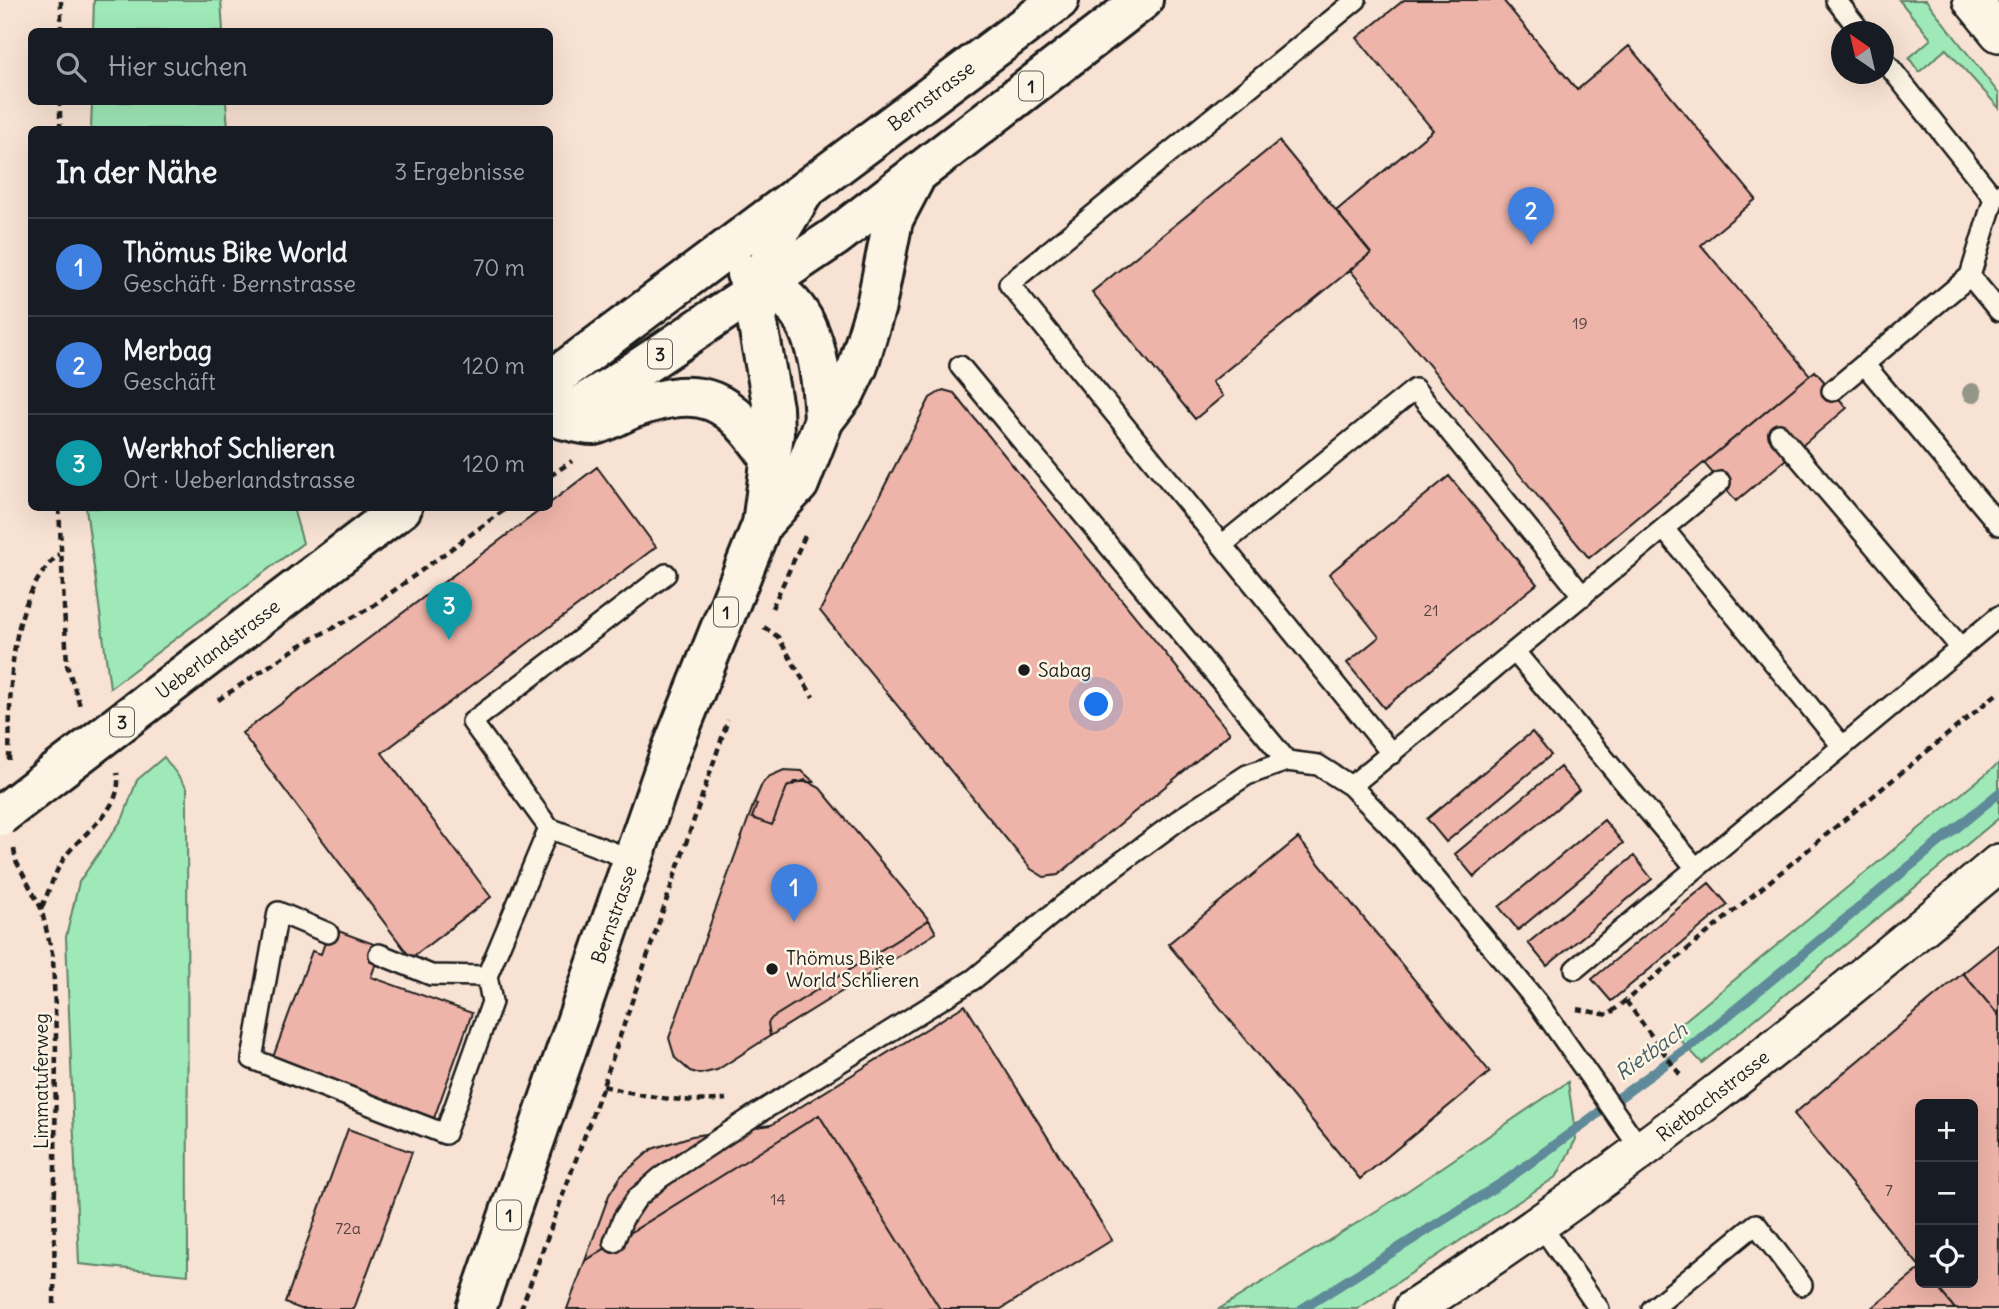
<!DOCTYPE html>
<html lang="de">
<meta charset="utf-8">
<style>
body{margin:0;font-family:Delius,sans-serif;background:#242831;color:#f1f3f6}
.controls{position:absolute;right:21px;bottom:21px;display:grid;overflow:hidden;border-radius:10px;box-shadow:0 7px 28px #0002}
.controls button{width:63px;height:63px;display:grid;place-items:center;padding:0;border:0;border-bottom:2px solid #363941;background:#171b24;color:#f1f3f6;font:35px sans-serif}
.compass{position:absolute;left:1831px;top:21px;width:63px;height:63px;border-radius:50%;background:#171b24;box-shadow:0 7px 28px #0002;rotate:326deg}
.you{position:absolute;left:1097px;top:705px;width:24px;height:24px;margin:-18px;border:5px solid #fff;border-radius:50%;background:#1a73e8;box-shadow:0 0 0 10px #1a73e833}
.badge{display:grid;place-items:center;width:46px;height:46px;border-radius:50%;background:#8c9099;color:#fff;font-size:23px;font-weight:700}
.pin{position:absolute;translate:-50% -58px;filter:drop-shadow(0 2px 4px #0008)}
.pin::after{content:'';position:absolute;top:37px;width:24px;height:21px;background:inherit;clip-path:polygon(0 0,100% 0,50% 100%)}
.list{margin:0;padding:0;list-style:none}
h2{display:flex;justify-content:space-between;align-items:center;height:91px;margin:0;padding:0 28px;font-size:30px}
h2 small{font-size:23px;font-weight:400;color:#9ea1a6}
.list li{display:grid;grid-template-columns:46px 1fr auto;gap:21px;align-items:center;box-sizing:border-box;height:98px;padding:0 28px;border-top:2px solid #363941}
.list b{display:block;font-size:26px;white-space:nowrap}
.list p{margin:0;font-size:23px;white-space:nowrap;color:#9ea1a6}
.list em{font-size:23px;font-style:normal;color:#9ea1a6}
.icon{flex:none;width:38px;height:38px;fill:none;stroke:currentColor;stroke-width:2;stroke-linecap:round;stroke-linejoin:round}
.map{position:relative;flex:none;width:1999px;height:1309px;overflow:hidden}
.search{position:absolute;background:#171b24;box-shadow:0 7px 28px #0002;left:28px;top:28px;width:525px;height:77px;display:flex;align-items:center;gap:18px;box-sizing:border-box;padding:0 24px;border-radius:10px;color:#9ea1a6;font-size:26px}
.panel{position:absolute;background:#171b24;box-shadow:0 7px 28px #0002;left:28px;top:126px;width:525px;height:385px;border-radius:10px}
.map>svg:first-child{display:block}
</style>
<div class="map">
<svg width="1999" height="1309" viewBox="0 0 1999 1309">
<rect width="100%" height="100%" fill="#f8e2d3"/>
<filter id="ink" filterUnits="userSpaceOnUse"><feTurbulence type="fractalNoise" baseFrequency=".0143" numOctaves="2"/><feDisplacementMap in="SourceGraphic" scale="14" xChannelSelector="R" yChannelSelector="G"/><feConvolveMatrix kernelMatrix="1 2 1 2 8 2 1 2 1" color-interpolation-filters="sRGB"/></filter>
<g filter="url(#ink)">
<path fill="#9fe9b8" stroke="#5e826a" stroke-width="2" d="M94 0H221L223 31H93Z
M1899 0H1926L1999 94V108L1946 49 1919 72 1909 58 1931 39Z
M92 102H226L228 129H91Z
M86 508H293L303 543 110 688Z
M164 757 187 788 188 1275 79 1264 66 937 79 882 123 818 137 780Z
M1999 763V818L1702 1063 1672 1031Z
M1568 1082 1576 1139 1557 1176 1362 1306 1357 1309H1219L1397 1198Z"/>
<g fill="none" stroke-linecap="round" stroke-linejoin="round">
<path stroke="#5f8a99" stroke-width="10" d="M1302 1309 1505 1181 1697 1041 1999 793"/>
</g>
<path fill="#eeb4a9" stroke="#1c1c1c" stroke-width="2" d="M1404 0H1503L1577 90 1629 46 1756 199 1701 245 1810 375 1589 558 1350 270 1371 253 1336 211 1433 130 1357 38Z
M1279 141 1371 253 1212 382 1223 396 1195 419 1092 292Z
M1815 371 1847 408 1736 501 1704 463Z
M943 390 954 393 1230 733 1058 875 1044 877 1031 869 820 611 930 398Z
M597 467 656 547 382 753 491 897 411 958 242 733 543 508H550V503Z
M1449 476 1537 584 1384 708 1347 663 1379 637 1329 574Z
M1532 732 1551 755 1446 842 1427 819Z
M1560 767 1579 790 1474 877 1455 854Z
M784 770 802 771 814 782H795L787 787 772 825 752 818 757 804 754 803 762 784 768 777Z
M805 780 820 788 929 920 772 1018 768 1023 770 1036 717 1070 700 1074 690 1071 675 1058 669 1038 754 803 757 804 752 818 772 825 787 787Z
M1604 820 1623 843 1518 930 1499 907Z
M1298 838 1490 1072 1360 1179 1168 944Z
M1634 856 1652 879 1547 966 1528 943Z
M1709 883 1728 905 1611 1001 1592 979Z
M929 920 936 933 770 1036 768 1023 772 1018Z
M330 928 382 947 371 977 472 1013 434 1118 272 1060 312 951 321 954Z
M1999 944V1016L1963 973Z
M1963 973 1999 1016V1309H1955L1934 1283H1973V1104H1920V1267L1794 1114Z
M965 1005 1112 1240 1001 1309H940L819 1115 585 1261 609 1195 621 1176 652 1149 692 1136 771 1125Z
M819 1115 940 1309H567L585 1261Z
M348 1129 412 1152 354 1309H301L285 1303Z
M1920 1269V1283H1934L1955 1309H1871Z"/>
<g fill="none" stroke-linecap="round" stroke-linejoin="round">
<g stroke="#1c1c1c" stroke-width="24">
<path id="service" d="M1356 0 1009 284 1392 754
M1836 0 1861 32
M1884 60 1994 198
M1970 276 1999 311
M1864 364 1999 525
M960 366 1287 761
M1832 391 1970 276 1994 198 1999 194
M1779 434 1961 648
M1664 529 1842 746
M1222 545 1415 389 1583 596
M1515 652 1696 868
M1351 786 1720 482
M549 828 472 722 666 574
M328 933 278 912 252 1059 445 1134 492 1002 487 976 549 828 633 860
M379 954 431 975 487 976
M1575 969 1999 616
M1540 1224 1599 1309
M614 1242 623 1219 637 1198 660 1178 752 1117 974 979 1062 906 1184 816 1247 775 1287 761 1318 765 1351 786 1399 835 1538 1003 1642 1151
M1652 1309 1756 1224 1802 1285"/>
</g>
<g stroke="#1c1c1c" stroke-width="42">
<g id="minor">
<path d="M1972 0 1999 33"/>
<path id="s1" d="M1413 1309C1620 1176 1811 1022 1999 863"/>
</g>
</g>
<g stroke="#1c1c1c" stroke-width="44">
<g id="primary">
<path d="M746 274C761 283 781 291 792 304 819 334 822 382 824 420"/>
<path id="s2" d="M550 381 1059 0"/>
<path d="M550 410 581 405 620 381 835 237 1143 0"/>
<path d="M562 419C571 421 585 426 594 425 607 422 621 413 634 408 704 383 729 399 770 458"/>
<path d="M762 524 799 484 824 420 845 393 858 366 876 306 893 220 914 180"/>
<path id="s3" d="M54 774 402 508"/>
<path id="s4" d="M476 1309 669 756 762 524 774 433 773 408 757 320 774 241 803 193"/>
</g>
</g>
<path stroke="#1c1c1c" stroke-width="4.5" stroke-dasharray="7 5" stroke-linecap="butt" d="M61 32V0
M60 130V102
M550 476 572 461
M59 508 67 665 81 709
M772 608 805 536
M764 627 778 637 813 697
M218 700 301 645 370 608 507 508
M9 760C11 692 5 603 59 554
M14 849 16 861 41 908 53 957 56 1036 54 1309
M42 907C49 891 55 871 65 857 83 831 125 809 117 773
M1626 1001 1681 1076
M1577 1009 1608 1015 1999 692
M603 1086C644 1096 683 1104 726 1099
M521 1309 603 1086 728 720"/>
<use href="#service" stroke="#fcf5e5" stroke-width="19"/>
<use href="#minor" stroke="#fcf5e5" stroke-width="37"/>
<use href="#primary" stroke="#fcf5e5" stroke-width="38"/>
<g stroke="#1c1c1c" stroke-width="44" stroke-linecap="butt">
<path id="primary-bridge" d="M0 816 54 774"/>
</g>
<use href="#primary-bridge" stroke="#fcf5e5" stroke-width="38"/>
</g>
<circle fill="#949788" cx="1972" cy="393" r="10"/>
</g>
<g fill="#1c1c1c" stroke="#fcf5e5" stroke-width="2.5">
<circle cx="1024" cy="670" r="7"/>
<circle cx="772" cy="969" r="7"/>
</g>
<g text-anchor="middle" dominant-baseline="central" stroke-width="5" stroke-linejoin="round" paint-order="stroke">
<g font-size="16" fill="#50423f">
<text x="1580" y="323">19</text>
<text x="1431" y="610">21</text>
<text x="1889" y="1190">7</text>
<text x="778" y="1199">14</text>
<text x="348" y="1228">72a</text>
</g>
<g fill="#fcf5e5" stroke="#5f5d58" stroke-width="2">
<rect x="1019" y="71.5" width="24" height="29" rx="5"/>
<rect x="648" y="339.5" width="24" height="29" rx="5"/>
<rect x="714" y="597.5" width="24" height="29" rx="5"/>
<rect x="110" y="707.5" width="24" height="29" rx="5"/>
<rect x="497" y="1200.5" width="24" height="29" rx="5"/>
</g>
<g font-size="18" font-weight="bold" fill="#1c1c1c">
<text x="1031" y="86">1</text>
<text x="660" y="354">3</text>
<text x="726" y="612">1</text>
<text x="122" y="722">3</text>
<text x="509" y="1215">1</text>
</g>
<g font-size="19" fill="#1c1c1c" stroke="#fcf5e5">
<text stroke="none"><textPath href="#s2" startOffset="476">Bernstrasse</textPath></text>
<text stroke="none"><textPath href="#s3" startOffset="206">Ueberlandstrasse</textPath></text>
<text stroke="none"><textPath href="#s4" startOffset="418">Bernstrasse</textPath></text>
<text transform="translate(41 1081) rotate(-90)">Limmatuferweg</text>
<text stroke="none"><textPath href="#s1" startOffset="368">Rietbachstrasse</textPath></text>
</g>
<g font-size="19" fill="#1c1c1c" stroke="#fcf5e5" text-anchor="start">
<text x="1038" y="670">Sabag</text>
<text x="786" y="958">Thömus Bike<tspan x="786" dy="22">World Schlieren</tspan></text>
</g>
<g font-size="21" font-style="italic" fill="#435c65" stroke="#fcf5e5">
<text transform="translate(1651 1051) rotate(-36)">Rietbach</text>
</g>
</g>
</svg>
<div class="controls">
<button>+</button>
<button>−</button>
<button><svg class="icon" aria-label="locate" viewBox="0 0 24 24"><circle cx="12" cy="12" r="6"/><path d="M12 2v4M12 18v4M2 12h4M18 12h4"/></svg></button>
</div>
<svg class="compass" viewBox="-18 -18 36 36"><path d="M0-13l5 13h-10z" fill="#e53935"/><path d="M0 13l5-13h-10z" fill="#9ea1a6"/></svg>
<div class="you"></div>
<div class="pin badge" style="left:794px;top:922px;background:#3f7fe0">1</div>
<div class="pin badge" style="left:1531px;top:245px;background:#3f7fe0">2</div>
<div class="pin badge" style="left:449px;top:640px;background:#0f9aa8">3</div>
<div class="search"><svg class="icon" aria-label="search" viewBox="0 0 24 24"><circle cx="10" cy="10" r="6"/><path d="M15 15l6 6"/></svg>Hier suchen</div>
<section class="panel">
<h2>In der Nähe<small>3 Ergebnisse</small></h2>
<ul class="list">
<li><span class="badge" style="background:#3f7fe0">1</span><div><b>Thömus Bike World</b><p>Geschäft · Bernstrasse</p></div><em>70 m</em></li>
<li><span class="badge" style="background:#3f7fe0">2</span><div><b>Merbag</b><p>Geschäft</p></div><em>120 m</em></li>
<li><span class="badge" style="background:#0f9aa8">3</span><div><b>Werkhof Schlieren</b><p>Ort · Ueberlandstrasse</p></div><em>120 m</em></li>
</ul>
</section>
</div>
